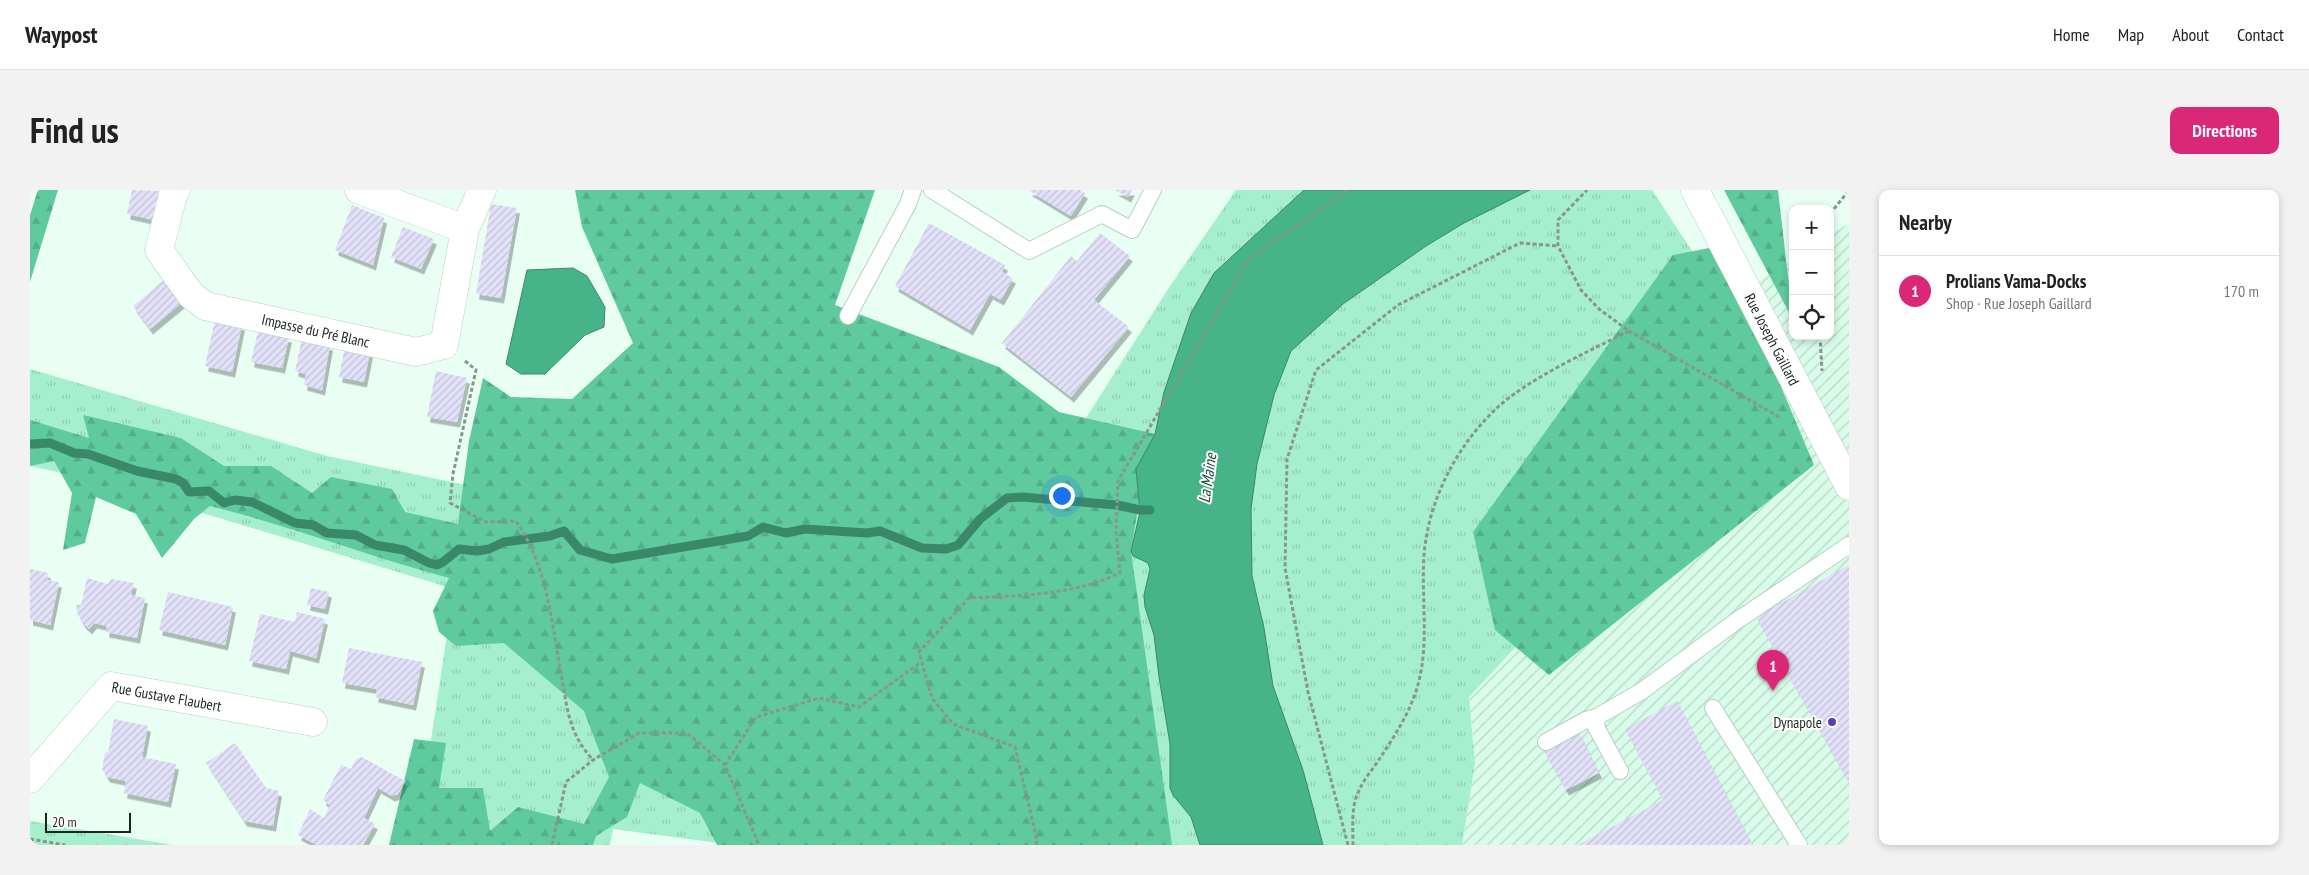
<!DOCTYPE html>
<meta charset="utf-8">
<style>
body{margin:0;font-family:"PT Sans Narrow",sans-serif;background:#f2f2f2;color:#222}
.controls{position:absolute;right:15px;top:15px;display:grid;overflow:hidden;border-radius:10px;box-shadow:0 2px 8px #0003}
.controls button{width:45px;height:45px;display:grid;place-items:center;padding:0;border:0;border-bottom:1px solid #e0e0e0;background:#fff;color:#222;font:25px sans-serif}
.scale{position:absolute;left:15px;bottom:12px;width:86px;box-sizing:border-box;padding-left:5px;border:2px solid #1b2520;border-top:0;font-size:14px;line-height:18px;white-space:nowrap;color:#1b2520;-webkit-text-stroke:4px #fff;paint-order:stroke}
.you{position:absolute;left:1031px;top:305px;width:18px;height:18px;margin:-12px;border:4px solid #fff;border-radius:50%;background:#1a73e8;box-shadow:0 0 0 8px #1a73e833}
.badge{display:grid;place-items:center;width:32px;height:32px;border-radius:50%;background:#db2777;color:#fff;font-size:16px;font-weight:700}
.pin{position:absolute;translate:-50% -41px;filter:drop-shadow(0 1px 2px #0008)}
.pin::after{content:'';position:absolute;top:26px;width:18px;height:15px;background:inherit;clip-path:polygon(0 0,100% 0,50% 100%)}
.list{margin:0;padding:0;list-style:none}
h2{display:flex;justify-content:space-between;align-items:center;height:65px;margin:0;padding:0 20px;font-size:21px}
h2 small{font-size:16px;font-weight:400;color:#767676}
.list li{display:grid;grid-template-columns:32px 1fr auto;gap:15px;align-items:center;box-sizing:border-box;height:70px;padding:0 20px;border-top:1px solid #e0e0e0}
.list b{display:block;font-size:19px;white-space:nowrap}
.list p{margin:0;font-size:16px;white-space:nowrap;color:#767676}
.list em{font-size:16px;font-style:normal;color:#767676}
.icon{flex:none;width:28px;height:28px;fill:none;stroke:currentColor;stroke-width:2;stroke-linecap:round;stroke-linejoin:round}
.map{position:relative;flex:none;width:1819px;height:655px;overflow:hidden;border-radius:10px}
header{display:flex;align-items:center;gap:30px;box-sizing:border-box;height:70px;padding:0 25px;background:#fff;border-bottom:1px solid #e0e0e0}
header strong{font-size:24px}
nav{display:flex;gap:28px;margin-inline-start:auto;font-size:18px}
.intro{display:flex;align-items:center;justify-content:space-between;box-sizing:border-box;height:120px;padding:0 30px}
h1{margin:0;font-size:35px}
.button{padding:12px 22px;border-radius:10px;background:#db2777;color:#fff;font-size:18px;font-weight:700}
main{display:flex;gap:30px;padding:0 30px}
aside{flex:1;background:#fff;border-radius:10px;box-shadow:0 2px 8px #0003}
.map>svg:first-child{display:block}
</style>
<header>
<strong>Waypost</strong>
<nav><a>Home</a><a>Map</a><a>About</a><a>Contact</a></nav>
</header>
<div class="intro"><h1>Find us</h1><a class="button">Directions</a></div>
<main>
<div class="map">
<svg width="1819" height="655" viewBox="0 0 1819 655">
<defs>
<pattern id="industrial-furrows" width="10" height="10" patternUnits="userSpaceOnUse" patternTransform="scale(1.25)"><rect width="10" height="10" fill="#d8fbea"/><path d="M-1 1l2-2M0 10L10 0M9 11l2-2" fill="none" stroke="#b9d7c8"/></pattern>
<pattern id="grass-tufts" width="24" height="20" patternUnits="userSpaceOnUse" patternTransform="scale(1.25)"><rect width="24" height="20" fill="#a6efce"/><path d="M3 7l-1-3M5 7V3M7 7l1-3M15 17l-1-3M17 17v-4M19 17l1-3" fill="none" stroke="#8ecdb1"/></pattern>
<pattern id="forest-firs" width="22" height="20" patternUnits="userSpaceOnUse" patternTransform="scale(1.25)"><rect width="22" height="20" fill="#60ca9f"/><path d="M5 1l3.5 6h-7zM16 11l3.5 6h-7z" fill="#53ad89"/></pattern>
<pattern id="building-hatch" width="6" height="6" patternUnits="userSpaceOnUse" patternTransform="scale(1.25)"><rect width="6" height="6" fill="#e2e1f9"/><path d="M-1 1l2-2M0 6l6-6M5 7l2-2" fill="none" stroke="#c1c1d5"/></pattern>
<filter id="shadow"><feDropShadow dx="3" dy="5.5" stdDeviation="0" flood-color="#0004"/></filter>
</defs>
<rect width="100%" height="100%" fill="#e9fff4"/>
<path fill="url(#industrial-furrows)" d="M1819 33V655H1432L1445 574 1439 507 1653 276 1718 98 1763 69V146H1800V45Z"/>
<path fill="url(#grass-tufts)" d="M1206 0H1622L1712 137 1654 276 1439 507 1445 574 1432 655H704L583 639 580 655H385L424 399 60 289 0 276V179L297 266 446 297 1054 231 1140 96Z
M0 631 143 655H0Z"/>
<path fill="url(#forest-firs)" d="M8 0H28L0 92V25Z
M545 0H845L805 115 969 177 1029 222 1125 244 1106 279 1109 312 1101 361 1142 655H687L670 623 610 593 597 627 566 646 563 655H359L384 549 416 553 409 598H453L460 641 488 617 554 634 579 587 554 521 474 453 426 456 409 442 403 421 419 388C338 366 260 336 180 316L164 329 132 368 106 324 66 307 55 353 33 360 42 303 24 271 0 276V230L59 248 53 225 151 248 194 276H241L282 303 301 287 362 299 375 322 428 334 439 251 453 188 481 207 542 209 603 153 552 37Z
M1694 0H1748L1763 130Z
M1679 58 1735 159 1784 275 1519 485 1465 440 1443 342 1643 65Z"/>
<path fill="#47b389" stroke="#3a886a" d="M1274 0H1500L1434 33 1396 56 1313 114 1261 161 1244 205 1227 274 1221 319 1222 386 1234 438 1243 496 1273 580 1293 655H1170L1161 627 1143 605 1140 598V554L1129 487 1124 445 1115 417 1114 405 1120 379 1118 373 1103 366 1101 361 1110 322 1106 279 1125 244 1134 202 1161 123 1184 83Z
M543 78 557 86 575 117 574 137 555 145 515 184H491L476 174 497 80Z"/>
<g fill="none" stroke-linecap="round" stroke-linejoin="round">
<path stroke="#3a886a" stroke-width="9" d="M0 254 20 253 44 263 58 264 107 281 146 289 153 293 159 302 179 301 194 313 205 310 222 312 265 333 283 335 297 343 326 345 345 355 374 360 399 373 407 375 413 372 429 359 447 361 459 359 474 352 520 346 534 341 550 360 582 369 718 346 733 337 756 343 775 339 837 343 850 341 892 358 916 359 928 355 950 329 977 308 992 307 1087 315 1110 320H1120"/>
</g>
<path fill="url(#building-hatch)" filter="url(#shadow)" d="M102 0 130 1 124 30 97 24Z
M998 0H1050L1055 3 1041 26Z
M1085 0H1102L1098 7Z
M461 14 487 18 471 108 446 104Z
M322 15 354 28 343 75 305 60Z
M899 33 975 75 972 82 983 88 971 110 960 104 940 140 865 96Z
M373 37 404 49 391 79 361 67Z
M1070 43 1100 66 1064 110 1099 137 1041 207 972 153 1041 66 1047 71Z
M136 88 155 110 120 139 103 116Z
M185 129 212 135 202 182 175 176Z
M228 141 259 147 252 178 221 172Z
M272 148 300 155 292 200 274 195 276 184 265 181Z
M315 157 340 162 334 192 309 187Z
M406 181 437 188 427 232 397 227Z
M1819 375V593L1726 427Z
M0 379 18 383 17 390 29 392 20 435 0 430Z
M57 388 78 394 81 389 104 393 101 405 115 408 107 448 76 442 77 436 64 433 59 439 53 433 48 425 46 414 51 415Z
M281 398 299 402 295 419 277 415Z
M138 402 203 417 195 455 129 440Z
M267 422 295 429 286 468 260 461 256 479 219 471 230 424 265 432Z
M319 458 392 472 383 515 345 507 347 499 312 493Z
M1647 511 1723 655H1548L1633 610 1595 539Z
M84 529 118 536 112 567 146 574 138 612 94 603 96 591 77 587 72 579 75 563 78 562Z
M1549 542 1569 583 1536 600 1514 561Z
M205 553 236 598 249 601 243 636 214 631 176 573Z
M332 567 375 591 368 604 362 606 348 598 334 628 345 634 333 655H287L268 645 280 619 294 628 300 615 293 610 311 575 321 579 326 569Z"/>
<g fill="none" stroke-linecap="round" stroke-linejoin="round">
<g stroke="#b6d0c3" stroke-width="18">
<path id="service" d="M902 0 999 61 1072 24 1102 40 1123 0
M818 126 878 14 883 0
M1683 518 1769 655
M1516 552 1556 530 1567 527
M1590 581 1566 537 1567 527 1612 501 1705 432 1819 355"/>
</g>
<g stroke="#b6d0c3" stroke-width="29">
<g id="minor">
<path id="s1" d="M146 0 143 5 129 60 161 105 175 116 386 162 414 155 435 39 452 0"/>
<path d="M329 0 435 39"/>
<path id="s2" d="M0 589 81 496 283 532"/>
</g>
</g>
<g stroke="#b6d0c3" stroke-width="29">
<g id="secondary">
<path id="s3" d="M1665 0 1819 296"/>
</g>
</g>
<path stroke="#86978e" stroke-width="3" stroke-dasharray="4 2.5" stroke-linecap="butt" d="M1800 24 1819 0
M1599 141 1751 228
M1790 146 1792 181
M435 171 446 180 423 284 420 313 456 332 486 331C518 376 522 437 532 489 538 523 539 543 563 570
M695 575 726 527 789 508 829 517 891 472
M0 649 35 655
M522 655 536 592 563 570 609 543H657L695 575 729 655
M1006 655 1007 650 985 557 923 534 902 508 889 462 939 408C989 406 1044 405 1090 383L1086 341 1088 291 1218 70 1318 0
M1318 655 1278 502 1255 378 1257 269 1286 180 1368 115 1490 53 1528 56
M1323 655C1323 639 1321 617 1328 603 1333 590 1343 579 1350 568 1364 547 1380 522 1387 498 1400 455 1391 410 1394 366 1398 310 1427 255 1468 217 1500 188 1559 161 1599 141L1569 119 1551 100 1528 56V30L1557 0"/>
<use href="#service" stroke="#fff" stroke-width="16"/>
<use href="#minor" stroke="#fff" stroke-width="28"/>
<use href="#secondary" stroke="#fff" stroke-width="28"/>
</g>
<circle fill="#5a3eb6" stroke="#fff" stroke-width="2" cx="1802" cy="532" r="5"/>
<g text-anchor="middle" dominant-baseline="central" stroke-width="4" stroke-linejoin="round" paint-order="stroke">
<g font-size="15" fill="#1b2520" stroke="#fff">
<text stroke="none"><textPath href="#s1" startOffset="249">Impasse du Pré Blanc</textPath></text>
<text stroke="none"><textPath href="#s3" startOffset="168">Rue Joseph Gaillard</textPath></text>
<text stroke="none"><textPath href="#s2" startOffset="180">Rue Gustave Flaubert</textPath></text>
</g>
<g font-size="15" fill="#1b2520" stroke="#fff" text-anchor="end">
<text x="1792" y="532">Dynapole</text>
</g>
<g font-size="16" font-style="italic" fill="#194635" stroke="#fff">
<text transform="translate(1177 288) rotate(-82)">La Maine</text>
</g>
</g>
</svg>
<div class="controls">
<button>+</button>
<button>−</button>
<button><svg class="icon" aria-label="locate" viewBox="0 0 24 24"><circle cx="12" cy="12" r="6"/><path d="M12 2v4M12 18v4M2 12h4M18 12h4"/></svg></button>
</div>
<div class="scale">20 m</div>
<div class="you"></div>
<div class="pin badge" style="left:1743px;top:501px">1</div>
</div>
<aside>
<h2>Nearby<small></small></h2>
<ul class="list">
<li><span class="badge">1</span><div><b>Prolians Vama-Docks</b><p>Shop · Rue Joseph Gaillard</p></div><em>170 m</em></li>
</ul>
</aside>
</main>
